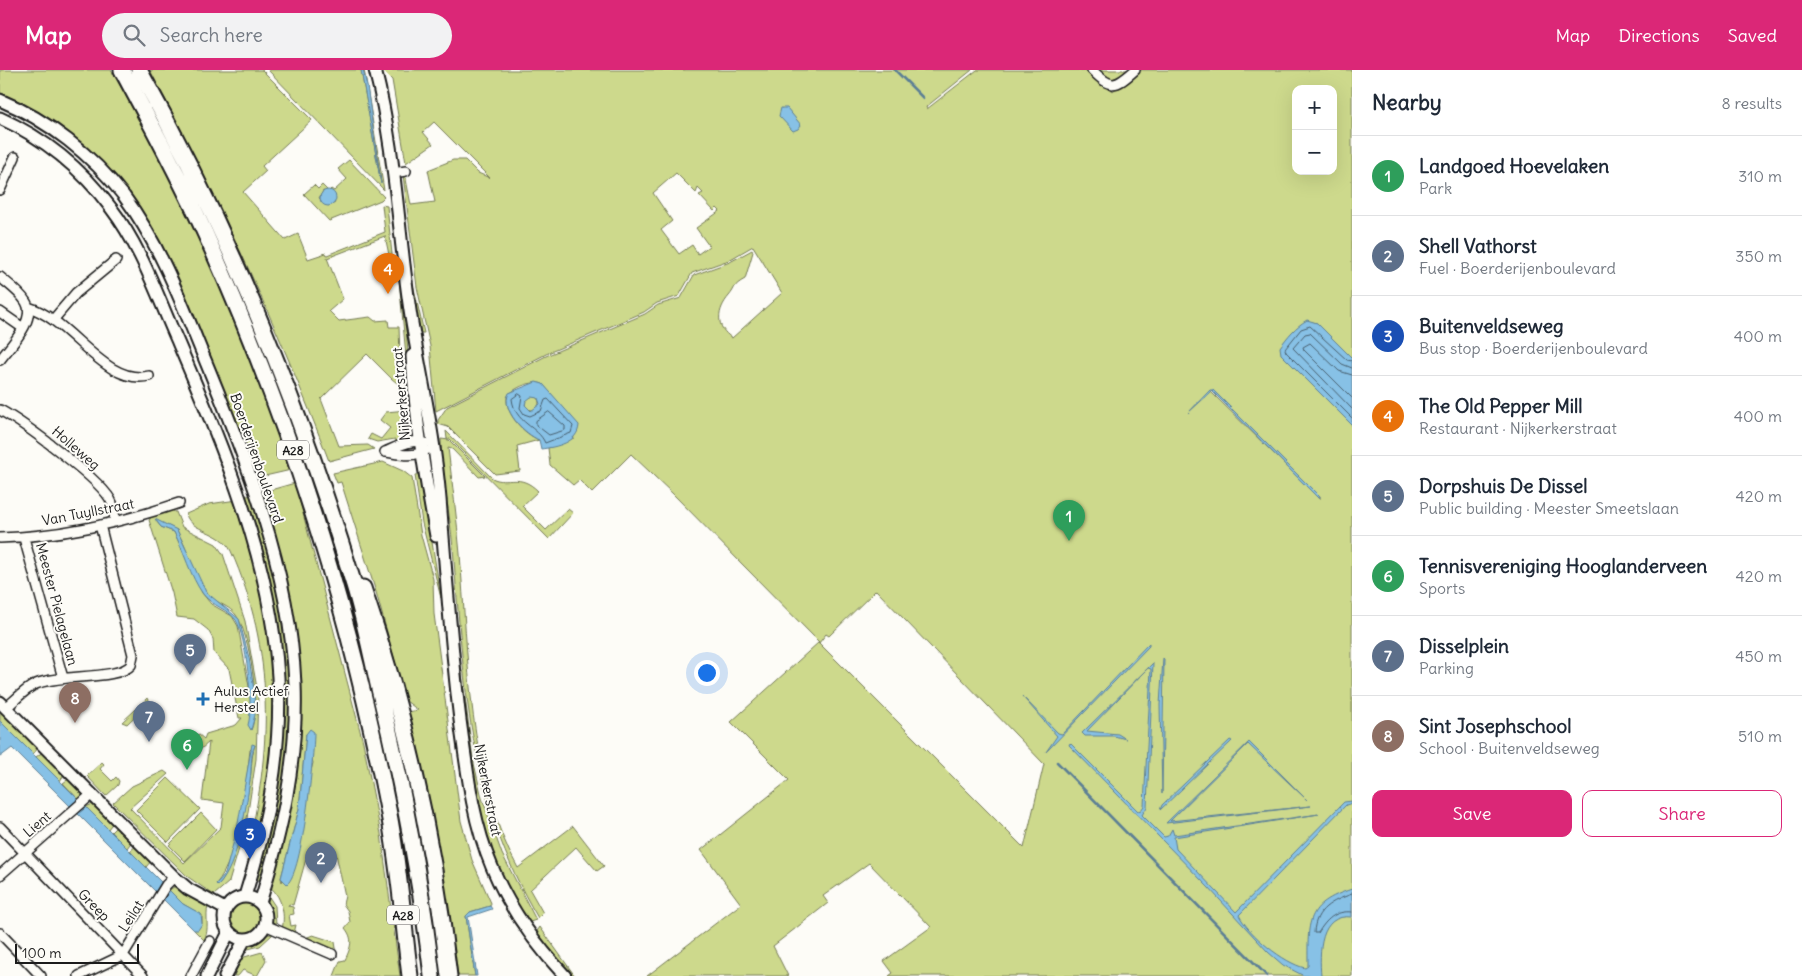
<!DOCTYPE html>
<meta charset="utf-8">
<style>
body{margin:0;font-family:Delius,sans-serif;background:#f2f2f3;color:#1f2937}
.controls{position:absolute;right:15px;top:15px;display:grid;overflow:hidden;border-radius:10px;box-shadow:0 5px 20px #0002}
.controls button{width:45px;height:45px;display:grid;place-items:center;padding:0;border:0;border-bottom:1px solid #e0e1e3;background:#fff;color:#1f2937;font:25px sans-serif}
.scale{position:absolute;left:15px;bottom:12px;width:124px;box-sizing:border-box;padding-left:5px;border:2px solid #1c1c1c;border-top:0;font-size:14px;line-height:18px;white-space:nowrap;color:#1c1c1c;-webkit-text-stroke:4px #fdfcf7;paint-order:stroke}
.you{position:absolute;left:706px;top:602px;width:18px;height:18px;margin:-12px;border:4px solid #fff;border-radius:50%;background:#1a73e8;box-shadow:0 0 0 8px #1a73e833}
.badge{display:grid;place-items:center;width:32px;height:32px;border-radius:50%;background:#db2777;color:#fff;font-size:16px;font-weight:700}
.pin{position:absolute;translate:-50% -41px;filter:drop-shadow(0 1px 2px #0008)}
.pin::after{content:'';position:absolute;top:26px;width:18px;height:15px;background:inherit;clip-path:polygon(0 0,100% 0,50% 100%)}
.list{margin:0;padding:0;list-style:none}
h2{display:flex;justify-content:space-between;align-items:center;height:65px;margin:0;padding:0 20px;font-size:21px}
h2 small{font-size:16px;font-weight:400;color:#747a83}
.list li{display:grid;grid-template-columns:32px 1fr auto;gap:15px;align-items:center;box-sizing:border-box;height:80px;padding:0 20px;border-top:1px solid #e0e1e3}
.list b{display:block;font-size:19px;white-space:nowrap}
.list p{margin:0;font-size:16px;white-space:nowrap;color:#747a83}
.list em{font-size:16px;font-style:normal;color:#747a83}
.actions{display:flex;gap:10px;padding:15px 20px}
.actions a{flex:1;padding:11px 0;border:1px solid #db2777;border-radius:10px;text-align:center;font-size:18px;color:#db2777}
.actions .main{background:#db2777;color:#fff}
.icon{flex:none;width:28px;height:28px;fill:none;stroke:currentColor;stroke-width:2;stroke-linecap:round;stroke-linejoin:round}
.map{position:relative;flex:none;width:1352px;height:906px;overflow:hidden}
header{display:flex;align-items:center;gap:30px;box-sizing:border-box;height:70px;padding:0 25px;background:#db2777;color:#fff}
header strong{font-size:24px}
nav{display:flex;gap:28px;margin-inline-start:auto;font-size:18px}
.search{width:350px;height:45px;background:#f2f2f3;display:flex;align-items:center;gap:12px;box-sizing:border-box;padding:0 18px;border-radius:28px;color:#747a83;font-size:19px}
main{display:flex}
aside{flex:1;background:#fff}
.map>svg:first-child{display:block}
</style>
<header>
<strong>Map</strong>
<div class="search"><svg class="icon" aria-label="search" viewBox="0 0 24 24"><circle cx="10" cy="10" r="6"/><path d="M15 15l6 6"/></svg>Search here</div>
<nav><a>Map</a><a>Directions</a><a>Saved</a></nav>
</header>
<main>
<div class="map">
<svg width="1352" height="906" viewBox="0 0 1352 906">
<rect width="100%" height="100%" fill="#fdfcf7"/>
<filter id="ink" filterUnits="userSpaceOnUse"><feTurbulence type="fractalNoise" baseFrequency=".02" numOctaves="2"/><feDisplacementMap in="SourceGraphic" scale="10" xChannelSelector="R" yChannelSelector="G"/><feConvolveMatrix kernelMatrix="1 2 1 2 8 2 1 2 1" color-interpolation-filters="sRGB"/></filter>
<g filter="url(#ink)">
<path fill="#cdd98c" stroke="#747a54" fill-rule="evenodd" d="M0 0H111C185 126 242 262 291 400L252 409 147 159 66 66 45 46 0 23Z
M150 0H262L312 50 262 96 266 101 243 122 285 170 298 164 308 189 326 183 327 185 385 162 382 135 387 136 393 194H391L385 166 327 188 343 229 329 241 339 251 370 247 375 251 388 250 389 257H399L401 316 392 309 367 284 321 329 339 376 368 375 374 379 329 391C278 256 217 127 150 0Z
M268 0H361L381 113 364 0 384 120Z
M382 0H972L926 37 927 39 977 0H1089L1113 21 1137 0H1352V288L1317 253 1307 251 1281 284 1352 355V906H889L893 903 884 891 931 857 869 793 823 826 828 833 773 876 788 906H647L741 834 701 780 789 710 731 652 819 572 673 424 631 384 592 423 579 410 573 415 550 395 548 378 574 368 558 333 543 314C533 310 514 317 507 327 505 344 524 364 539 370L517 376 520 401 495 404 448 357 438 354V350L447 337 546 286 645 244 658 235 681 228 694 205 730 192 752 180 753 182 745 209C732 216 736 218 729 226 717 240 715 257 732 268L782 223 753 176 729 190 692 203 679 226 657 233 644 242 548 283 436 341 430 276 417 217 403 105 405 104 411 135 435 132 428 100 453 90H465L478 103 490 108 434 52 423 62 433 74 406 93 392 10ZM1296 19H1333V101H1296ZM676 103 696 123 698 118 703 123 699 125 714 141 717 138 720 141 696 158 709 176 698 184 692 175 679 184 661 160 672 151 653 123ZM1213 320 1320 427V429L1210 321ZM876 520 1044 694 1024 778 819 573 826 564 829 566Z
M1094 0H1132L1113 12Z
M349 90 384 127 381 130 329 151 304 124 314 115 318 119 322 115 329 122 323 121 319 128 329 136 335 133 329 121 331 119 334 121 347 109 338 99Z
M400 107 413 214 424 263H421L415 240 398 109Z
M399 209H402L411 319H409Z
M525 333a7 7 0 1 1 14 0a7 7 0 1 1-14 0Z
M407 340 409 351 403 371 397 373 395 369 377 372 368 369 371 364 381 369 390 358 380 350 386 342Z
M446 361 492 408C508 416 519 402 538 421L522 436 546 460 568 439 573 443 549 469 450 369H447Z
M441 369 449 370 485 406 479 407 452 379 448 378C452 413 457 448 460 484 468 583 468 710 518 798L573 756 604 796 597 801 576 777 530 820 543 843 538 848C468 730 464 611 453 478 450 443 441 403 441 369Z
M383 392 403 401 412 408 421 465 433 509 434 544 461 751 472 790 491 833 490 836 470 842 466 846 475 906H458L441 794 407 642 418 640 406 631 376 522 341 412 337 413 333 403Z
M421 404 441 528 422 453 415 405Z
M295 413 363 672 381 764 400 906H334L340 891 345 890C351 877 354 869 345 858L350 852 348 841 343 834 345 826 336 784 306 789 293 835 289 834 288 836 293 837 294 844 289 845 291 856 296 855 294 863 282 859C286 843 281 825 268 815L276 789 297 614 260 423ZM306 664 313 693 282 812 281 808 299 739Z
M252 425 268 471 289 565 291 684 265 812 253 808 260 784 280 612 242 427Z
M237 430 253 477 273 568 276 670 257 769 253 768 248 784H246C273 681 275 580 231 481 221 460 190 462 186 444L209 434Z
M446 436 455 550 473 689 482 728 502 784 536 850 527 853 508 821 488 773 476 728 453 551Z
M173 439 174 442H176L182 457 216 474 223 484 245 551 258 624 256 689 246 755 229 812 214 825 188 807 113 733 132 716 164 701 168 704 130 738 184 793 221 757 224 733 202 730 209 672 192 687 186 682 198 664 204 669 206 664 236 655 242 648H239L229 599 214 583 213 569 208 560 194 549 177 547 172 523 149 450 151 447ZM156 451 177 460C187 478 192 498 202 516 212 534 227 533 236 545 250 563 261 640 251 660L250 622 238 556 232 546 211 534 202 523 174 462 161 457ZM255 675C251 687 252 698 250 710 246 735 235 799 218 816L216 814C239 787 246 716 250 680Z
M148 628 150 632 127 654 122 652Z
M0 638 39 677 33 684 0 651Z
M44 681 65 703 60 711 36 687Z
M102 692 104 694 100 699 112 711 116 707 119 711 118 715 106 726 87 706Z
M70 708 85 725 80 731 63 713Z
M168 708 200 739 168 772 136 740Z
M95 733 114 751 108 759 86 737Z
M201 743 216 759 185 791 169 775Z
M118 755 133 770 127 778 111 762Z
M137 775 152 790 146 797 130 781Z
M177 815 208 836C205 848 210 859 204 870L194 860 202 854V845L183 834 169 820Z
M267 824 275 836 276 856C269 850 264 833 267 824Z
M228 848a17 17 0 1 1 34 0a17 17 0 1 1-34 0Z
M540 857 575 906H571L535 864Z
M273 864 260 876 244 880C249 871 262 864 273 864Z
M313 865 335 872 336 878 332 879 305 868Z
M262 882 266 890 257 906 243 900 238 906H234L241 888Z"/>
<path fill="#87c1e6" stroke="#5c7f95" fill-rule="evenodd" d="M361 0H363L367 16 381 114Z
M781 38H787L801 55 798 59 793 61 779 46Z
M320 128a8 8 0 1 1 16 0a8 8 0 1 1-16 0Z
M1307 250 1317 253 1352 288V355L1281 284 1280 277C1288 266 1295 257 1307 250Z
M536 312 543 314 579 355C578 373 556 377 541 379L539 370C525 364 500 340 509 323ZM531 327 538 328 540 334 531 341 525 335 526 331Z
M1210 320H1213L1320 427 1319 429 1212 321 1188 343Z
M155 449 177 460 206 522 239 549 249 588 254 620 255 645 251 660 248 655C254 636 246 567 236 550 228 539 212 536 203 524 190 506 184 481 174 462L161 457Z
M1149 573V576L1046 682 1057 666 1022 626 1058 663 1062 664Z
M1163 588 1164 589 1162 724 1160 635Z
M1153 593 1147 737 1142 745 1164 767 1168 766 1172 759 1174 765 1319 744 1174 767 1176 779 1236 842 1344 732 1352 731V733L1346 735 1239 845C1249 865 1284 893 1305 898L1308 896C1308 852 1305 834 1352 819V847C1319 843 1319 883 1321 906H1304L1283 895 1268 882 1208 817 1069 675 1070 673 1138 741 1141 740 1144 736 1151 599 1148 598 1087 661 1118 664 1126 669 1114 666H1085L1082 663Z
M0 651 183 834 201 844 202 854 198 860H194L12 678 0 687Z
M310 659 314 662C314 685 303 803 287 814L281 808 299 739 306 664Z
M1230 670 1232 671 1160 740 1162 735Z
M1249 672 1307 730 1248 674 1170 751 1311 736 1166 753Z
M252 674 255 675C250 686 252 698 250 710 246 738 238 796 218 816L216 814 225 804 237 759Z
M490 836 492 839 468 847 477 906H475L466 846 470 842Z"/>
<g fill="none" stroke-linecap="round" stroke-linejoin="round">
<path stroke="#475e6d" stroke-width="1" d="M1352 291 1347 290 1310 256 1301 259 1285 279 1286 282 1352 348
M1352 298 1342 294 1310 263 1305 264 1293 278 1352 339
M1352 305 1339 301 1310 273 1303 277 1304 280 1352 328
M519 324 522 326 520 338 524 344 530 346 541 341 545 330 548 329 573 356 571 363 545 373C538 356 515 354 512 329Z
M549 342 565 356V360L549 365 536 355V351Z
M1352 824C1332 831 1315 839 1314 863H1318C1326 850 1335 840 1352 842"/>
<path stroke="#5c7f95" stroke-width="2.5" d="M895 0 923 28
M1057 692 1267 906"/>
<g stroke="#1c1c1c" stroke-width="12">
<path id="street" d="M1092 0C1111 19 1115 18 1135 0
M393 103 406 101
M0 120 15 87
M0 207C8 214 20 222 26 232 37 250 10 276 0 290
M28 237C71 249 104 316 149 306
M0 242 23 258
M53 250 76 223 116 190
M0 340C22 352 105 412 112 433 114 439 114 446 115 452
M385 382C397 377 412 368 425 373
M386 382C399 384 414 388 426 380
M0 468C61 466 121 453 179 433
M24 468 63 608
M6 638C15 630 25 619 36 614 58 604 119 610 131 595L133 585 100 455
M0 757 143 906
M0 805 92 724
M265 855 332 884
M0 863 41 906
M79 906 123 885 166 815 174 807
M191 906 210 871"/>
</g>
<g stroke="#1c1c1c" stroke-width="15">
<path id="secondary" d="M375 0C396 81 398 165 411 247 421 308 435 368 440 429 446 503 451 576 460 650 467 700 472 750 492 797 509 838 535 874 565 906
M0 30C48 50 92 85 124 126 158 172 180 228 201 280 245 386 290 498 295 614 298 691 282 760 260 833
M0 48C44 68 82 99 111 138 141 177 157 225 177 270 223 378 271 489 278 607 282 683 268 754 245 826
M412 286C415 347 425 406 436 466
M0 632 174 807 188 819 225 839
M224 848a21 21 0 1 1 42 0a21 21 0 1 1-42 0Z
M207 906 229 862
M225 906 245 869"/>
</g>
<g stroke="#1c1c1c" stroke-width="19">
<path id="highway" d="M122 0C151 54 180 107 205 163 288 346 350 541 388 739 399 794 403 851 410 906
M139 0C230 162 300 337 354 515 365 551 372 590 381 627 403 719 421 812 432 906
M363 518C406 644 434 774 449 906"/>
</g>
<use href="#street" stroke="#fdfcf7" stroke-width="9"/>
<use href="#secondary" stroke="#fdfcf7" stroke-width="11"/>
<use href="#highway" stroke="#fdfcf7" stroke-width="15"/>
</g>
</g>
<path fill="#1f6fb2" stroke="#fdfcf7" stroke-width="2" d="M200.5 621.5h5v5h5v5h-5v5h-5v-5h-5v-5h5z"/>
<g text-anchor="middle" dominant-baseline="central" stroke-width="4" stroke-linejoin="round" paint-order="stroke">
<g fill="#fdfcf7" stroke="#605f5e" stroke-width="1">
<rect x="277" y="370.5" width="32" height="19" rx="4"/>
<rect x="387" y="835.5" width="32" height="19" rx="4"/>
</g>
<g font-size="12" font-weight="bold" fill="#1c1c1c">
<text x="293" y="380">A28</text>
<text x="403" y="845">A28</text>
</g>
<g font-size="14" fill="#1c1c1c" stroke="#fdfcf7">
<text transform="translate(401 324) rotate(-95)">Nijkerkerstraat</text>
<text transform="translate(76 378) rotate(41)">Holleweg</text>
<text transform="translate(257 388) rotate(71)">Boerderijenboulevard</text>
<text transform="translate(88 442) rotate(-11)">Van Tuyllstraat</text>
<text transform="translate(57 534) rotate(75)">Meester Pielagelaan</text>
<text transform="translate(488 720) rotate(79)">Nijkerkerstraat</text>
<text transform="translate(37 754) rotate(-41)">Lient</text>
<text transform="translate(94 835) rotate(46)">Greep</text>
<text transform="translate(131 846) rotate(-58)">Leilat</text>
</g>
<g font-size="14" fill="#1c1c1c" stroke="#fdfcf7" text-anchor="start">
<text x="214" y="621">Aulus Actief<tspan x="214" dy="16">Herstel</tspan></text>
</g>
</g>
</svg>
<div class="controls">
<button>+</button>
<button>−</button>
</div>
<div class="scale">100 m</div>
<div class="you"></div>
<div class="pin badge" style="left:1069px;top:471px;background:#2e9e5b">1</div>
<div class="pin badge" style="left:321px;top:813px;background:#5c6f8a">2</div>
<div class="pin badge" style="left:250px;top:789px;background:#1a4fb4">3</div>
<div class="pin badge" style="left:388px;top:224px;background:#e8710a">4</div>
<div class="pin badge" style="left:190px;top:605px;background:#5c6f8a">5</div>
<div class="pin badge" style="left:187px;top:700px;background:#2e9e5b">6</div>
<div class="pin badge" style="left:149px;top:672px;background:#5c6f8a">7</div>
<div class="pin badge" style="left:75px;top:653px;background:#8d6e63">8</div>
</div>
<aside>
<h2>Nearby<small>8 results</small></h2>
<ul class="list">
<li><span class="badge" style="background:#2e9e5b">1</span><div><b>Landgoed Hoevelaken</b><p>Park</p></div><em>310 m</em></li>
<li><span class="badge" style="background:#5c6f8a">2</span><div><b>Shell Vathorst</b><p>Fuel · Boerderijenboulevard</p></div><em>350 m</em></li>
<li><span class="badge" style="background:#1a4fb4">3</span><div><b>Buitenveldseweg</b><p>Bus stop · Boerderijenboulevard</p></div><em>400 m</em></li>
<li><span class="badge" style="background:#e8710a">4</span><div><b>The Old Pepper Mill</b><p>Restaurant · Nijkerkerstraat</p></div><em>400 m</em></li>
<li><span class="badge" style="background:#5c6f8a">5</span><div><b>Dorpshuis De Dissel</b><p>Public building · Meester Smeetslaan</p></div><em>420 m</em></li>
<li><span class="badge" style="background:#2e9e5b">6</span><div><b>Tennisvereniging Hooglanderveen</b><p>Sports</p></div><em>420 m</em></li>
<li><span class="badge" style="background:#5c6f8a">7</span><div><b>Disselplein</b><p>Parking</p></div><em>450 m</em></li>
<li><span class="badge" style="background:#8d6e63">8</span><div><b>Sint Josephschool</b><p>School · Buitenveldseweg</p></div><em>510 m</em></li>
</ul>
<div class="actions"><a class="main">Save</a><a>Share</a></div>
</aside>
</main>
